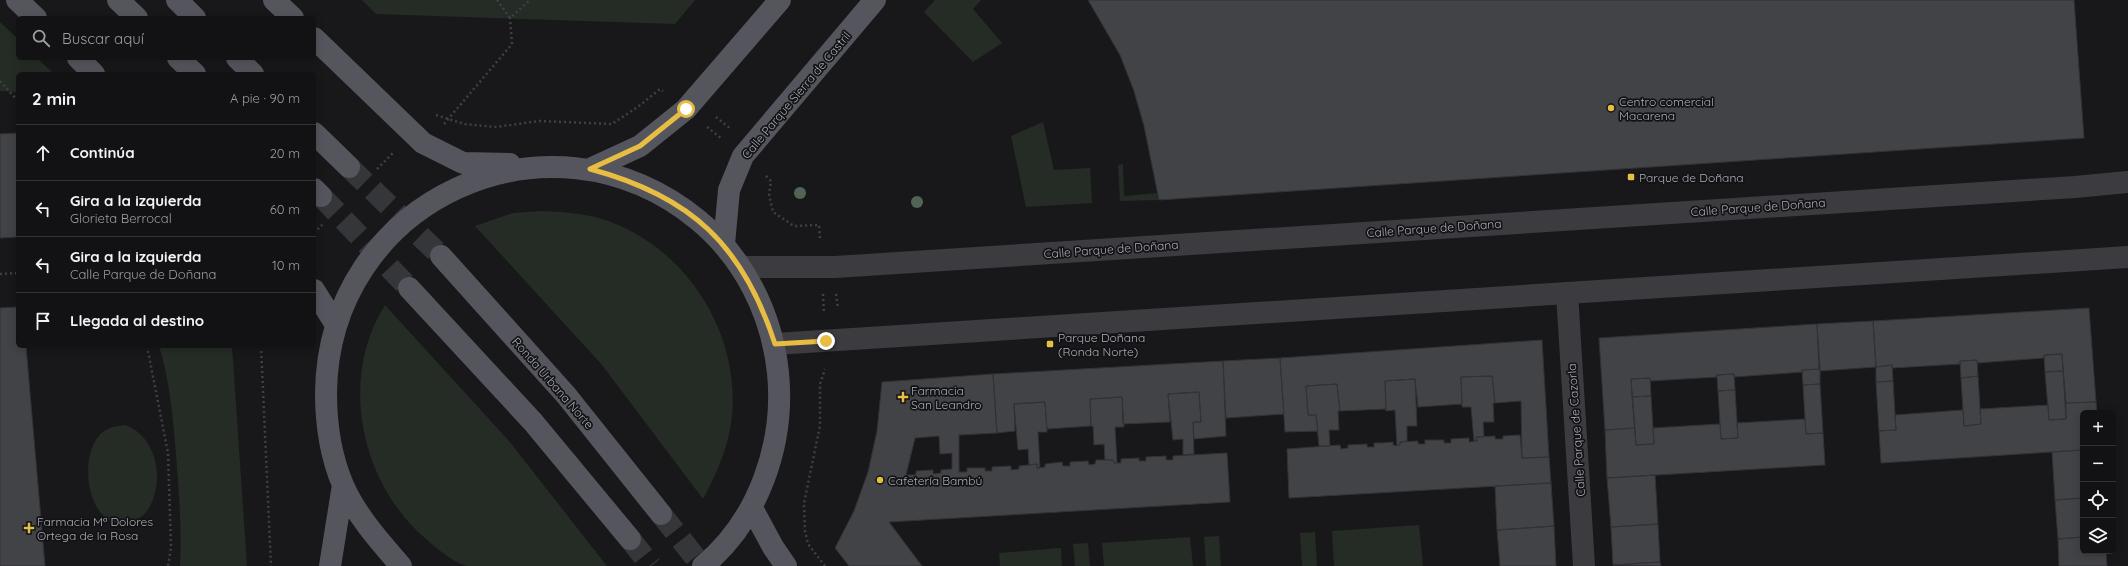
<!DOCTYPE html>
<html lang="es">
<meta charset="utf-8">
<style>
body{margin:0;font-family:Quicksand,sans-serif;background:#1f2022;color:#f1f3f6}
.controls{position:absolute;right:12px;bottom:12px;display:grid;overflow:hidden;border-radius:6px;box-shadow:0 2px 10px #0003}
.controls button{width:36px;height:36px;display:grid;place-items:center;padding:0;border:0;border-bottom:1px solid #313234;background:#121214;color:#f1f3f6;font:20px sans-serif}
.stop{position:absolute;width:12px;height:12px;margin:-9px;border:3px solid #e7bd43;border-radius:50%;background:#fff}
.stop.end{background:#e7bd43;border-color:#fff;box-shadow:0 1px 4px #0008}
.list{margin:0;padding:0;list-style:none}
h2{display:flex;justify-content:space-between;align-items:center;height:52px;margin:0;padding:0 16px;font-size:17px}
h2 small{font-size:13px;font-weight:400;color:#9c9ea0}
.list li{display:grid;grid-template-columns:26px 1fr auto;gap:12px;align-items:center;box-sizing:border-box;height:56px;padding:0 16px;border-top:1px solid #313234}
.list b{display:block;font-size:15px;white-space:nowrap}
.list p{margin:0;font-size:13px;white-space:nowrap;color:#9c9ea0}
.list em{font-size:13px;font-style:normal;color:#9c9ea0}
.icon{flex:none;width:22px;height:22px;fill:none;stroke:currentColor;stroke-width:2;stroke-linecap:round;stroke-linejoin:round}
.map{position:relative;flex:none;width:2128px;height:566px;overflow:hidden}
.search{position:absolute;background:#121214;box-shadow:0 2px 10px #0003;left:16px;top:16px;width:300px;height:44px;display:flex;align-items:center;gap:10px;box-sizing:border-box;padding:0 14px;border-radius:6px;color:#9c9ea0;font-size:15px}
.panel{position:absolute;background:#121214;box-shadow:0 2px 10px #0003;left:16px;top:72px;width:300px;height:276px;border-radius:6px}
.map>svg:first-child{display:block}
</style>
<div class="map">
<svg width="2128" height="566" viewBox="0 0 2128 566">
<rect width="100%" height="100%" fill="#18181a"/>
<path fill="#242c25" d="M362 0H695L675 24 376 14Z
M935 0H981L973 9 1002 43 973 62 924 12Z
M0 22 18 39V58H37L54 74H18V92L0 91Z
M1043 122 1054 170 1090 168 1092 203 1026 207 1011 136Z
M1123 164 1124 196 1157 193 1159 200 1120 201 1118 165Z
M541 211C561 212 580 213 599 218 683 243 740 329 732 416 729 446 717 473 703 499L602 365 475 226 513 213Z
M385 305 509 441 607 566C573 566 540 566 506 566 494 566 478 566 467 566 454 563 436 548 426 539 361 484 338 379 385 305Z
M159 346H232L247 566H180C182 528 179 493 176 455 173 419 170 381 159 346Z
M125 425C157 436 165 480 149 508 144 516 137 521 127 523 86 530 76 451 104 431 110 427 118 426 125 425Z
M1419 525 1423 566H1334L1332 531Z
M1315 532 1317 566H1302L1300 533Z
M1219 536 1221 566H1206L1204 537Z
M1190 537 1193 566H1104L1102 543Z
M1088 543 1090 566H1075L1073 544Z
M1061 548 1062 566H1000L999 553Z"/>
<path fill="#424347" stroke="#323236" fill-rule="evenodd" d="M1088 0H2074L2084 138 1159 200 1144 126 1134 91 1120 55Z
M18 133V237L0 238V134Z
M18 307V346H26L45 566H0V308Z
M2089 308 2096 402 2066 403 2062 354 2044 355V358L1977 363V360L1960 361V364L1892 368V365L1876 367 1873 321Z
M1873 321 1876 367 1819 371 1817 324Z
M1817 324 1820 369 1802 370 1803 372 1734 377V374L1717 375V377L1650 381V378L1631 379 1635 428 1605 430 1599 338Z
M1542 340 1549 457 1522 458 1521 401 1495 403 1492 376 1461 377 1462 404 1418 407 1415 379 1385 381 1386 409 1340 411 1337 384 1306 386 1308 415H1316L1318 431 1285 432 1280 358Z
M2062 354 2063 371 2045 372 2044 355Z
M1280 358 1284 414 1226 418 1223 361Z
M1977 360 1978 376 1961 378 1960 361Z
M1223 361 1226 436 1194 439 1193 422H1201L1199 392 1168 394 1170 422 1123 424 1122 397 1090 399 1091 426 1047 429 1045 402 1014 404 1015 431 997 433 993 374Z
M1892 365 1893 381 1876 382V367Z
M1820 369V384L1803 385 1802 370Z
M2063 371 2066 419 2049 420 2045 372Z
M993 374 997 433 959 435V472H967V468H985V471H992V467L1011 466V470L1019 469V466L1037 464V468H1040L1045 467V464L1062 462 1063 466H1070V462L1088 461 1089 465 1095 464 1096 460H1113L1114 463H1121V459L1139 458V461H1146V457L1166 456V460H1173V456L1227 453 1230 502 889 522 922 566H849L835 548 854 511 868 472 877 431 882 382ZM939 436 940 454 952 453V469L941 470V473L933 474V470L916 471V475H906L915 438Z
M1734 374 1735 390 1718 391 1717 375Z
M1492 376 1495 403H1493L1494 422H1483L1484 437H1476L1477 441H1474L1471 407H1462L1461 377Z
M1978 376 1981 424 1964 426 1961 378Z
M1650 378 1651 396 1632 397 1631 379Z
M1415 379 1417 426H1407V441L1400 442V445L1397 446 1395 410 1386 411V409L1385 381Z
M1893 381 1896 430 1879 431 1876 382Z
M1337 384 1340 411H1338L1339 430H1329L1330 446H1319L1316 415H1308L1306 386Z
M1820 384 1823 433 1806 434 1803 385Z
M1735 390 1738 438 1721 439 1718 391Z
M1199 392 1201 422H1193L1194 454 1183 455V439L1173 440 1168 394Z
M1651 396 1654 444 1636 445 1632 397Z
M1122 397 1124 427H1115L1117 463H1114L1113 460H1105L1104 444 1094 445 1093 426H1091L1090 399Z
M1045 402 1047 432H1038L1040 468H1037V464L1029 465 1028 449 1018 450 1014 404Z
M2096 402 2097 413H2083V450L1881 463 1879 431 1896 430 1895 415 1963 410 1964 426 1981 424 1980 409 2048 405 2049 420 2066 419V403Z
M1805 419 1806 434 1823 433 1825 465 1607 478 1605 430 1635 428 1636 445 1654 444 1653 428 1720 424 1721 439 1738 438 1737 423Z
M1520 435 1522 458 1549 457 1551 483 1289 498 1287 449 1340 445 1341 449 1348 448V445L1367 444V447H1374V443H1382L1393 442V445L1397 446 1400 445V442L1418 441V444H1425V440H1444V443H1451V439L1469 438V442L1477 441 1476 437 1495 436V439H1503V436Z
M2083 450V498L2055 500 2052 452Z
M1655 475 1658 524 1611 527 1607 478Z
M1551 483 1554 526 1497 530 1495 486Z
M2083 498V537L2058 539 2055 500Z
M1658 524 1660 562 1613 565 1611 527Z
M1554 526 1556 566H1500L1497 530Z
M2083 537V551H2106L2107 566H2059L2058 539Z
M1660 562 1661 566 1613 565Z"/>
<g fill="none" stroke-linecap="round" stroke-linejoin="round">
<path stroke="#35363a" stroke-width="22" stroke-dasharray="22 11" stroke-linecap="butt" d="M349 167 441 256
M321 196 409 288
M661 514 702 566
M630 539 651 566"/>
<path stroke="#3f4045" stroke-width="2.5" stroke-dasharray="2 3" stroke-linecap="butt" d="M497 0 510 18 530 0
M0 81 18 101
M436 115 464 124 496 127 539 121 612 124 639 106 660 89 663 91
M716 117 731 129
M444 124 512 44 510 18
M707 127 722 139
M377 169 394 152
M766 176 771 181 769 194 773 212 794 226 819 225 820 239
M314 233 323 224
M0 274 18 273
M823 294 824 313
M836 294 838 309
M147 346 168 453 171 547 168 566
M261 346 271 566
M825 566 808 544 805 531 804 503 820 426V384L825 369"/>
<path stroke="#3b3b40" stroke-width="22" d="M1567 293 1584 566"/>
<path stroke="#3b3b40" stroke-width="22" d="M741 267H835L2075 187 2128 182
M775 344 2128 257"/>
<path stroke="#55565d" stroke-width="22" d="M17 0 36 18
M118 0 137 18
M177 0 195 18
M274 0 293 18
M314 38 423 143 463 163 510 164
M78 58 94 74
M178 58 195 74
M237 58 253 74
M314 133 349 167
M590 169 640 146 686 109 780 0
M314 189 321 196
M724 244 729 190 743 156 875 0
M441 256 566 395 661 514
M409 288 533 422 630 539
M314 290 336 325
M752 508 773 547 786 566
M330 566 343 485
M401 566C380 542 356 515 343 485 331 457 326 424 326 393 328 200 549 98 698 220 744 258 772 314 778 373 785 443 759 520 703 566"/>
</g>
<g fill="#536456">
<circle cx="800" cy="193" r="6"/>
<circle cx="917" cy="202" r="6"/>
</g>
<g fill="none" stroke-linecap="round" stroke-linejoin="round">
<path stroke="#e7bd43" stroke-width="5" d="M686 109 640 146 590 169C691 196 743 245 775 344L826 341"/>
</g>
<g fill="#e7bd43" stroke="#131315" stroke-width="1.5">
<circle cx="1611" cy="108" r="4"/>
<rect x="1627" y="173" width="8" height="8" rx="2"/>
<rect x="1046" y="340" width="8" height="8" rx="2"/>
<path d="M901 391h4v4h4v4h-4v4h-4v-4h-4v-4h4z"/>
<circle cx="880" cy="480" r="4"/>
<path d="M27 522h4v4h4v4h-4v4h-4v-4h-4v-4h4z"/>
</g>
<g text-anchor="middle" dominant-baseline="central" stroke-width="3.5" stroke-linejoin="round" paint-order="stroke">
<g font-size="12" fill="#abaeb9" stroke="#131315">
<text transform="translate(796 95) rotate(-50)">Calle Parque Sierra de Castril</text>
<text transform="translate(1758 207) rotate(-4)">Calle Parque de Doñana</text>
<text transform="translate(1434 228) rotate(-4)">Calle Parque de Doñana</text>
<text transform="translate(1111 249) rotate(-4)">Calle Parque de Doñana</text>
<text transform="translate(553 383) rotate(49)">Ronda Urbana Norte</text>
<text transform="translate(1576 430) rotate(-94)">Calle Parque de Cazorla</text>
</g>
<g font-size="12" fill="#abaeb9" stroke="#131315" text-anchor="start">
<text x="1619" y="101">Centro comercial<tspan x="1619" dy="14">Macarena</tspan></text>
<text x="1639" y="177">Parque de Doñana</text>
<text x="1058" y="337">Parque Doñana<tspan x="1058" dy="14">(Ronda Norte)</tspan></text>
<text x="911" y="390">Farmacia<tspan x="911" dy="14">San Leandro</tspan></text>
<text x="888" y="480">Cafetería Bambú</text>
<text x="37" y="521">Farmacia Mª Dolores<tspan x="37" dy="14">Ortega de la Rosa</tspan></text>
</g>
</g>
</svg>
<div class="controls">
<button>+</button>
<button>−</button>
<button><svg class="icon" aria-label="locate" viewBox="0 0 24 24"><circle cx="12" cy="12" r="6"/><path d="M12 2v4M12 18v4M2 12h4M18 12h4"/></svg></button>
<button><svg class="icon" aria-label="layers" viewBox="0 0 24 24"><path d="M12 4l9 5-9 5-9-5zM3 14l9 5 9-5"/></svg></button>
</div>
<div class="stop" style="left:686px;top:109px"></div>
<div class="stop end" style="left:826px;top:341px"></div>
<div class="search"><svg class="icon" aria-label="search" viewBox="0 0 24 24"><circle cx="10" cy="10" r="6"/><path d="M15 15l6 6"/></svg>Buscar aquí</div>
<section class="panel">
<h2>2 min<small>A pie · 90 m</small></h2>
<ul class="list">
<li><svg class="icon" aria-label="ahead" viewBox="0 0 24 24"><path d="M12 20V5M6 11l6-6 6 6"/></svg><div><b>Continúa</b></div><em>20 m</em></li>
<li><svg class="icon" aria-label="left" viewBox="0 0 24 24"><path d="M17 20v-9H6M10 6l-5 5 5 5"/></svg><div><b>Gira a la izquierda</b><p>Glorieta Berrocal</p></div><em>60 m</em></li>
<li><svg class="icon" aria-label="left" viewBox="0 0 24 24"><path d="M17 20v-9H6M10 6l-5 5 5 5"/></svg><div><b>Gira a la izquierda</b><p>Calle Parque de Doñana</p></div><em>10 m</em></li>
<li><svg class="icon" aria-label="arrive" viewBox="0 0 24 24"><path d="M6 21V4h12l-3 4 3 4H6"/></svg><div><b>Llegada al destino</b></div></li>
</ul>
</section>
</div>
